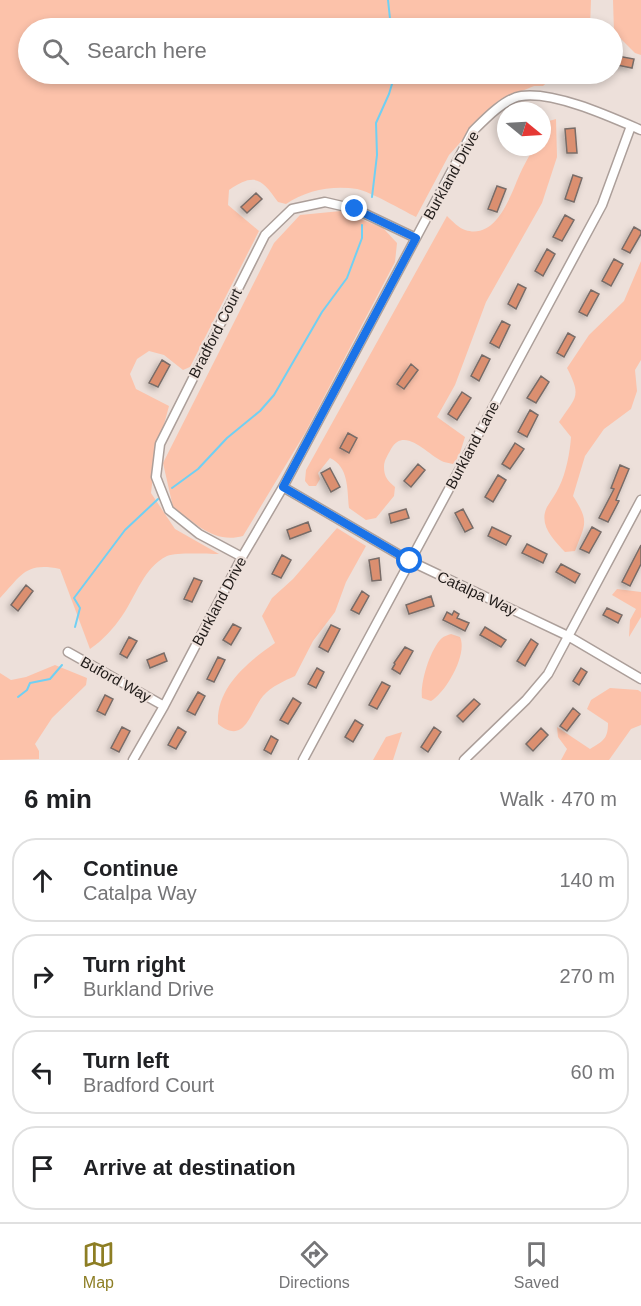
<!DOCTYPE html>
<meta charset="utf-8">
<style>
body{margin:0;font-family:Helvetica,sans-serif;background:#f6f6f6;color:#202124}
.compass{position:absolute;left:497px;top:102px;width:54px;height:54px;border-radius:50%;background:#fff;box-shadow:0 3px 9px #0003;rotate:108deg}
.stop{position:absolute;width:18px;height:18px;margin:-14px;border:4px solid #1a73e8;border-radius:50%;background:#fff}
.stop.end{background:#1a73e8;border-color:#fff;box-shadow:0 2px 6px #0008}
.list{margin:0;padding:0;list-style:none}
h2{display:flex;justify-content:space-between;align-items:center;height:78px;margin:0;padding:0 24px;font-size:26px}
h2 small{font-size:20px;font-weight:400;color:#757577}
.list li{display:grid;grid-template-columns:39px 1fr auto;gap:18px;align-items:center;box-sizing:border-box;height:84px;margin:0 12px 12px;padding:0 12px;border:2px solid #e0e0e0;border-radius:24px}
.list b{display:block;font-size:22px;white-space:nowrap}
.list p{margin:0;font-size:20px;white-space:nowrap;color:#757577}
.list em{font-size:20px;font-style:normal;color:#757577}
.icon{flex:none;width:33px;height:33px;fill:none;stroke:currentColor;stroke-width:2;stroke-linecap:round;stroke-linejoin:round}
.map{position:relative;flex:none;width:641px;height:760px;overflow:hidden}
.search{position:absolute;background:#fff;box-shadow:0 3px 9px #0003;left:18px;right:18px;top:18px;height:66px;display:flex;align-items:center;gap:15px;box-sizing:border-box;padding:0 21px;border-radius:33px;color:#757577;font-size:22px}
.sheet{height:462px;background:#fff}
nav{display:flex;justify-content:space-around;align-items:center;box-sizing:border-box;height:84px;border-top:2px solid #e0e0e0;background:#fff;font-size:16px;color:#757577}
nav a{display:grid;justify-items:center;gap:3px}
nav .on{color:#8d7e24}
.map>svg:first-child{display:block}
</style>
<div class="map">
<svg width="641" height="760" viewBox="0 0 641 760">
<defs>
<filter id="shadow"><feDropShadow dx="-2.5" dy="2.5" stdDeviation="3" flood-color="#0004"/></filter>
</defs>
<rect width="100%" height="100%" fill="#ede0da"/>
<path fill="#fcc2aa" d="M0 0H591L590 28H28V74H556L543 86H534L498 101 449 155 416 217C402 210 371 192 357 189 333 185 306 190 286 204L278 202C262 179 255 172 229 190L228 205 259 231 190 367 183 370 164 355 149 351 137 359 130 374 136 389 169 406 155 458 151 493 175 529 219 554C206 554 178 552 167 556 144 567 136 596 122 616 113 629 103 640 90 649L60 569C25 562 22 575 0 598Z
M613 0H641V55L635 53 614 32Z
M556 119 557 157 542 203 486 302 455 385 437 417 465 437 459 456 453 464C450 463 447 463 444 462 428 456 405 425 391 449 388 455 384 460 384 467 384 477 388 481 395 487L394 496 376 518 366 520 349 508C347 489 349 467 330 458L318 473 320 479 316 486H309L305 481 306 470 447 216C452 221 459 228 465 230 496 240 510 197 519 176 523 166 529 157 534 147H542V133L549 121Z
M341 211 383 228 397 243 395 262 305 433 243 536C214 544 195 523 173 507L163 463 274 243 300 215Z
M641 261V360L635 370 637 391 631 409 604 429 585 456 573 496C590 522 585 524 575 551L565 552C554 540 538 525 547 507 551 500 556 494 559 487 566 473 570 452 571 437L559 422C576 397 582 397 567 368L589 335 624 301Z
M337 528 366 546 346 582 335 612 313 641 295 676C284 681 272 686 263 696 250 712 245 746 218 724 216 687 248 662 275 643L262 616 272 598 293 579Z
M617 589 641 592V617L629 637 630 620 636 609 612 595Z
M451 634 460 637C468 654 446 692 431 701L422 698C420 683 430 649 442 638 444 636 448 635 451 634Z
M55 665 87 678 86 685 52 718 35 744 39 751V759L0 760V673L11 680 26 677Z
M610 688 638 690 641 692V725L631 729 609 760H561L567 749 558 737 557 727 590 749C603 741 608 739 608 723L587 709 591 700Z
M402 732 393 760H373L386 737Z"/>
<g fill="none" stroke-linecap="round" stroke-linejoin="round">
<path stroke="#70d0f3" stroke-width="2" d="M388 0 391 28
M372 197 377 155 376 123 389 94 395 74
M172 488 198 469 227 438 260 411 274 395 322 312 347 278 362 238V225
M75 627 80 608 74 598 125 530 158 499
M18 697 27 690 30 683 50 679 62 665"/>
</g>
<path fill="#db8f6f" stroke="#786c68" stroke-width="1.5" filter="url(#shadow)" d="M612 55 634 59 632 68 612 64Z
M575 128 577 153H567L565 129Z
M573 175 582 178 574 202 565 199Z
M497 186 506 189 497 212 488 209Z
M256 193 262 199 247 213 241 207Z
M565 215 574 220 562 241 553 237Z
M634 227 641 231V234L630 253 622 249Z
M547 249 555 254 543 276 535 271Z
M614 259 623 264 611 286 602 281Z
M518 284 526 288 516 309 508 304Z
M591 290 599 294 587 316 579 312Z
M502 321 510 325 499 348 490 343Z
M568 333 575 337 564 357 557 353Z
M482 355 490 359 479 381 471 376Z
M162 360 170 365 158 387 149 383Z
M411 364 418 370 404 389 397 384Z
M541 376 549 382 536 403 527 398Z
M462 392 471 398 457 420 448 414Z
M530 410 538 415 527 437 518 432Z
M348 433 357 438 349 453 340 448Z
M515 443 524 449 510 469 502 464Z
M418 464 425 470 411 487 404 481Z
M620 465 629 469 616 500 619 501 608 522 599 518 614 489 611 488Z
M330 468 340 487 331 492 321 473Z
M498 475 506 480 493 502 485 497Z
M406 509 409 518 391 523 389 514Z
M463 509 473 528 465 532 455 513Z
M308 522 311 531 290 539 287 530Z
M492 527 511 536 506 545 488 536Z
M592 527 601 532 589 553 580 549Z
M527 544 547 554 543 563 522 553Z
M641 545V564L630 586 622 582Z
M282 555 291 560 281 578 272 574Z
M379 558 381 580 372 581 369 560Z
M561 564 580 574 575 583 556 572Z
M194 578 202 581 192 602 184 599Z
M26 585 33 591 18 611 11 605Z
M362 591 369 596 359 614 351 610Z
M431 596 434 606 409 614 406 605Z
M607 608 622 615 618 623 603 615Z
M454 611 459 614 457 618 469 623 465 631 443 620 447 612 452 615Z
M233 624 241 628 231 645 223 640Z
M331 625 340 629 328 652 319 647Z
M485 627 506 640 501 647 480 635Z
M129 637 137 641 127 658 120 654Z
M531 639 538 644 525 666 517 661Z
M405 647 413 651 400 674 392 669 395 664 394 663Z
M164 653 167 661 150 668 147 660Z
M218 657 225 660 214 682 207 679Z
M317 668 324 672 316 688 308 684Z
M581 668 587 672 579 685 573 681Z
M382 682 390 686 377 709 369 705Z
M198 692 205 696 195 715 187 711Z
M105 695 113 699 105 715 97 711Z
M293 698 301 703 288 724 280 720Z
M474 699 480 704 463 722 457 716Z
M573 708 580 714 567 731 560 726Z
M355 720 363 725 353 742 345 737Z
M122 727 130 731 119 752 111 748Z
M178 727 186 732 176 749 168 745Z
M434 727 441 732 428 752 421 747Z
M541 728 548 735 533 751 526 744Z
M271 736 278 740 271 754 264 750Z"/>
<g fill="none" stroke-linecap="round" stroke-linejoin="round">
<g stroke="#ac9f9a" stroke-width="11">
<path id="minor" d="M283 487 410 561 568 636 641 679
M242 557 199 534 169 510 156 477 160 444 265 235 292 209 325 202 355 209 416 238
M68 652 164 706
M133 760 164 706 242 557 283 487 473 131C484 120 505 98 521 96 554 91 611 117 641 130
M303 760 602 205 631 126
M464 760 526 700 548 674 641 500"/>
</g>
<use href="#minor" stroke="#fff" stroke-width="8"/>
</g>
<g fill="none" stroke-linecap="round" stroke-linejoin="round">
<path stroke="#1a73e8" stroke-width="8" d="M355 209 416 238 283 487 410 561"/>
</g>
<g text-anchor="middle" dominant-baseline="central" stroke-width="4.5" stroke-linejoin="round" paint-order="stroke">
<g font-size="15" fill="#201b19" stroke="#ede0da">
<text transform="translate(451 175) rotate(-61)">Burkland Drive</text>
<text transform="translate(215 333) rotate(-63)">Bradford Court</text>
<text transform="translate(472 445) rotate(-62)">Burkland Lane</text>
<text transform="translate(477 593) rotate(25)">Catalpa Way</text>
<text transform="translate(219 601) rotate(-62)">Burkland Drive</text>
<text transform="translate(116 679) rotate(29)">Buford Way</text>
</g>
</g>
</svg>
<svg class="compass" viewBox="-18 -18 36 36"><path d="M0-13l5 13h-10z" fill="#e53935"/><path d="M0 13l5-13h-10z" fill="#757577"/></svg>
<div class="stop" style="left:410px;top:561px"></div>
<div class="stop end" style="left:355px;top:209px"></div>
<div class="search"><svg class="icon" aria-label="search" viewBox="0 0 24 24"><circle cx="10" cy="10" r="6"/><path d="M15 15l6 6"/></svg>Search here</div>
</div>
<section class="sheet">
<h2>6 min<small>Walk · 470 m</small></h2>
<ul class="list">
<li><svg class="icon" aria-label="ahead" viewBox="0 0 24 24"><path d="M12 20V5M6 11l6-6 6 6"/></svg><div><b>Continue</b><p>Catalpa Way</p></div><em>140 m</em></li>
<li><svg class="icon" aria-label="right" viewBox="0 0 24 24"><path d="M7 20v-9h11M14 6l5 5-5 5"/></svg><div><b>Turn right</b><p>Burkland Drive</p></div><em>270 m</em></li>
<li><svg class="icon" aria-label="left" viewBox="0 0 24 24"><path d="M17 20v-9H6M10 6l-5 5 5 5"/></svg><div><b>Turn left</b><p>Bradford Court</p></div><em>60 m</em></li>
<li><svg class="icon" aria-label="arrive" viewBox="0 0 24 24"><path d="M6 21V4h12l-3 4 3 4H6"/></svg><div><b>Arrive at destination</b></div></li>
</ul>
</section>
<nav>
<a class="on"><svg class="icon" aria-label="map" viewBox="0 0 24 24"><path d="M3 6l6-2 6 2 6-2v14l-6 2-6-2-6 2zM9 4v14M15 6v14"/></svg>Map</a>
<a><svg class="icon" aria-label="directions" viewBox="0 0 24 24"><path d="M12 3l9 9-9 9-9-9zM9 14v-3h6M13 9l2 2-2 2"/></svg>Directions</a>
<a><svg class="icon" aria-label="saved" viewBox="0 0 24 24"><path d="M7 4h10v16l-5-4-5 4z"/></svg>Saved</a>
</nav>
